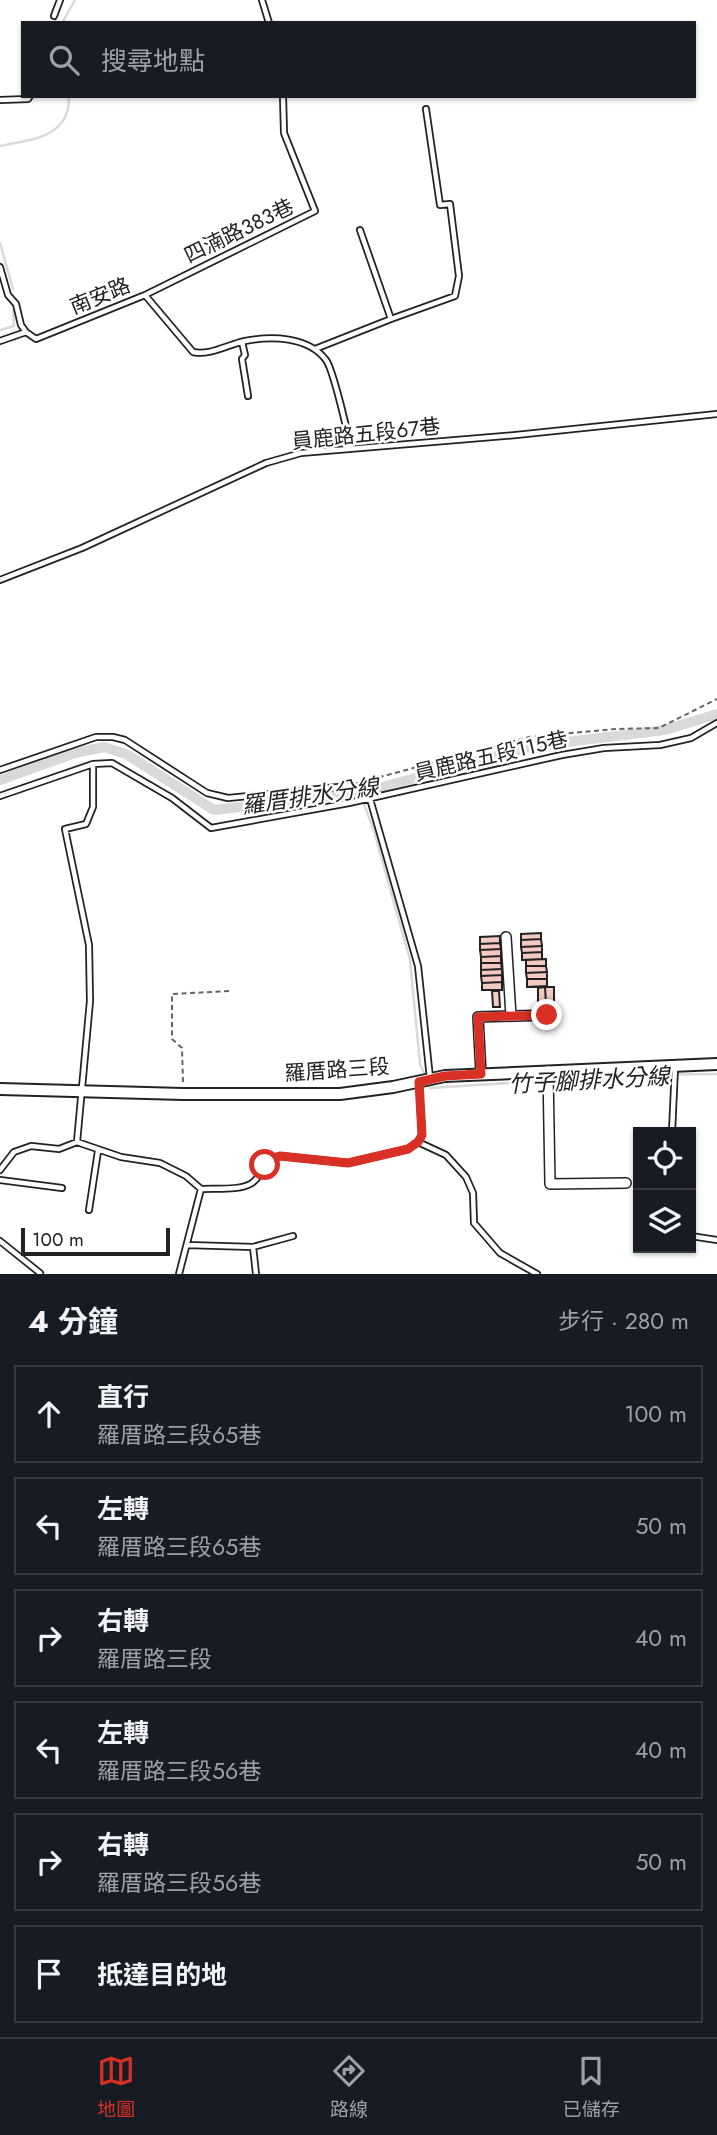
<!DOCTYPE html>
<html lang="zh-TW">
<meta charset="utf-8">
<style>
body{margin:0;font-family:Jost,"Noto Sans TC",sans-serif;background:#242831;color:#f1f3f6}
.controls{position:absolute;right:21px;bottom:21px;display:grid;overflow:hidden;border-radius:0px;box-shadow:0 2px 5px #0004}
.controls button{width:63px;height:63px;display:grid;place-items:center;padding:0;border:0;border-bottom:2px solid #363941;background:#171b24;color:#f1f3f6;font:35px sans-serif}
.scale{position:absolute;left:21px;bottom:18px;width:149px;box-sizing:border-box;padding-left:7px;border:4px solid #222;border-top:0;font-size:19px;line-height:24px;white-space:nowrap;color:#222;-webkit-text-stroke:5px #fff;paint-order:stroke}
.stop{position:absolute;width:21px;height:21px;margin:-16px;border:5px solid #d93025;border-radius:50%;background:#fff}
.stop.end{background:#d93025;border-color:#fff;box-shadow:0 2px 7px #0008}
.list{margin:0;padding:0;list-style:none}
h2{display:flex;justify-content:space-between;align-items:center;height:91px;margin:0;padding:0 28px;font-size:30px}
h2 small{font-size:23px;font-weight:400;color:#9ea1a6}
.list li{display:grid;grid-template-columns:46px 1fr auto;gap:21px;align-items:center;box-sizing:border-box;height:98px;margin:0 14px 14px;padding:0 14px;border:2px solid #363941;border-radius:0px}
.list b{display:block;font-size:26px;white-space:nowrap}
.list p{margin:0;font-size:23px;white-space:nowrap;color:#9ea1a6}
.list em{font-size:23px;font-style:normal;color:#9ea1a6}
.icon{flex:none;width:38px;height:38px;fill:none;stroke:currentColor;stroke-width:2;stroke-linecap:round;stroke-linejoin:round}
.map{position:relative;flex:none;width:717px;height:1274px;overflow:hidden}
.search{position:absolute;background:#171b24;box-shadow:0 2px 5px #0004;left:21px;right:21px;top:21px;height:77px;display:flex;align-items:center;gap:18px;box-sizing:border-box;padding:0 24px;border-radius:0px;color:#9ea1a6;font-size:26px}
.sheet{height:763px;background:#171b24}
nav{display:flex;justify-content:space-around;align-items:center;box-sizing:border-box;height:98px;border-top:2px solid #363941;background:#171b24;font-size:19px;color:#9ea1a6}
nav a{display:grid;justify-items:center;gap:4px}
nav .on{color:#d93025}
.map>svg:first-child{display:block}
</style>
<div class="map">
<svg width="717" height="1274" viewBox="0 0 717 1274">
<rect width="100%" height="100%" fill="#fff"/>
<g fill="none" stroke-linecap="round" stroke-linejoin="round">
<path stroke="#d9d9d9" stroke-width="2.5" d="M62 23 75 0
M0 146C32 139 70 138 69 96
M0 243 13 289
M0 330 14 326 13 311
M360 793 374 831 410 960 420 1064 425 1075
M429 1084 430 1088 633 1075 717 1074"/>
<path stroke="#d9d9d9" stroke-width="10" d="M0 780 75 753 104 747 126 754 214 810 360 793 534 746 665 730 717 714"/>
</g>
<path fill="#f3c9c0" stroke="#222" stroke-width="2" d="M541 933V939L521 940V934Z
M500 936V943L480 944V937Z
M541 939 542 946 521 947V940Z
M500 943 501 949 480 950V944Z
M542 946V952L522 953 521 947Z
M501 949V956L481 957 480 950Z
M542 952V959L522 960V953Z
M501 956V963H481V957Z
M546 959V966H526V960Z
M481 963H501L502 969 481 970Z
M526 966H546L547 972 526 973Z
M502 969V975L481 976V970Z
M547 972V979H527L526 973Z
M502 975V982L482 983 481 976Z
M527 979H547V986L527 987Z
M502 982V990H482V983Z
M545 987 546 1004H538V988Z
M545 987H554V1003L546 1004Z
M492 991H499L500 1007H493Z"/>
<g fill="none" stroke-linecap="round" stroke-linejoin="round">
<g stroke="#222" stroke-width="8">
<path id="service" d="M262 0 269 23
M54 16 60 0
M0 100 28 99 30 96
M360 230 391 319
M0 267 8 295 16 304 21 325 26 332 36 339 145 295 193 352C210 356 229 344 245 341 271 336 308 336 326 360 334 371 347 431 351 448
M145 295 315 211 284 133 283 96
M0 341 26 332
M242 342 245 355 242 359 248 396
M315 349 391 319 455 296 459 276 450 204 440 205 426 109
M0 580 82 548 266 463 301 453 516 435 717 414
M0 770 96 737H113L125 740 207 793 228 798 348 786
M0 796 93 764 112 763 172 798 211 828 349 803 562 755 604 748 660 745 691 738 717 723
M370 799 418 966 430 1078
M672 1132 675 1067
M77 1142 121 1157 160 1163 186 1176 201 1189C215 1188 240 1191 252 1183 264 1174 264 1161 280 1156L348 1163 408 1149 418 1142 422 1135 419 1082
M77 1142 90 1001 89 945 65 829 86 824 93 807V765
M418 1142 446 1155 466 1177 473 1193 474 1223 500 1253 537 1274
M0 1170 14 1152 31 1146 59 1149 77 1142
M0 1180 62 1188
M89 1210 98 1151
M691 1236 717 1240
M0 1241 40 1273
M187 1245 253 1247 293 1236
M253 1247 256 1274
M179 1274 201 1189"/>
</g>
<g stroke="#222" stroke-width="12">
<path id="minor" d="M506 937 511 1016
M548 1071 550 1184 626 1183
M481 1074 478 1017 547 1015"/>
</g>
<g stroke="#222" stroke-width="14">
<path id="tertiary" d="M0 1089 183 1094H340L393 1087 445 1076 717 1064"/>
</g>
<path stroke="#646464" stroke-width="2" stroke-dasharray="5 3.5" stroke-linecap="butt" d="M354 784 529 737 615 729 659 728 717 699
M183 1082 182 1048 172 1039V994L230 991"/>
<use href="#service" stroke="#fff" stroke-width="4.5"/>
<use href="#minor" stroke="#fff" stroke-width="9"/>
<use href="#tertiary" stroke="#fff" stroke-width="10"/>
</g>
<g fill="none" stroke-linecap="round" stroke-linejoin="round">
<path stroke="#d93025" stroke-width="9" d="M265 1165 272 1158 280 1156 348 1163 408 1149 418 1142 422 1135 419 1082 445 1076 481 1074 478 1017 547 1015"/>
</g>
<g text-anchor="middle" dominant-baseline="central" stroke-width="5" stroke-linejoin="round" paint-order="stroke">
<g font-size="21" fill="#222" stroke="#fff">
<text transform="translate(239 231) rotate(-26)">四湳路383巷</text>
<text transform="translate(100 296) rotate(-22)">南安路</text>
<text transform="translate(366 434) rotate(-6)">員鹿路五段67巷</text>
<text transform="translate(491 756) rotate(-13)">員鹿路五段115巷</text>
<text transform="translate(337 1070) rotate(-4)">羅厝路三段</text>
</g>
<g font-size="23" font-style="italic" fill="#222" stroke="#fff">
<text transform="translate(310 796) rotate(-8)">羅厝排水分線</text>
<text transform="translate(589 1080) rotate(-3)">竹子腳排水分線</text>
</g>
</g>
</svg>
<div class="controls">
<button><svg class="icon" aria-label="locate" viewBox="0 0 24 24"><circle cx="12" cy="12" r="6"/><path d="M12 2v4M12 18v4M2 12h4M18 12h4"/></svg></button>
<button><svg class="icon" aria-label="layers" viewBox="0 0 24 24"><path d="M12 4l9 5-9 5-9-5zM3 14l9 5 9-5"/></svg></button>
</div>
<div class="scale">100 m</div>
<div class="stop" style="left:265px;top:1165px"></div>
<div class="stop end" style="left:547px;top:1015px"></div>
<div class="search"><svg class="icon" aria-label="search" viewBox="0 0 24 24"><circle cx="10" cy="10" r="6"/><path d="M15 15l6 6"/></svg>搜尋地點</div>
</div>
<section class="sheet">
<h2>4 分鐘<small>步行 · 280 m</small></h2>
<ul class="list">
<li><svg class="icon" aria-label="ahead" viewBox="0 0 24 24"><path d="M12 20V5M6 11l6-6 6 6"/></svg><div><b>直行</b><p>羅厝路三段65巷</p></div><em>100 m</em></li>
<li><svg class="icon" aria-label="left" viewBox="0 0 24 24"><path d="M17 20v-9H6M10 6l-5 5 5 5"/></svg><div><b>左轉</b><p>羅厝路三段65巷</p></div><em>50 m</em></li>
<li><svg class="icon" aria-label="right" viewBox="0 0 24 24"><path d="M7 20v-9h11M14 6l5 5-5 5"/></svg><div><b>右轉</b><p>羅厝路三段</p></div><em>40 m</em></li>
<li><svg class="icon" aria-label="left" viewBox="0 0 24 24"><path d="M17 20v-9H6M10 6l-5 5 5 5"/></svg><div><b>左轉</b><p>羅厝路三段56巷</p></div><em>40 m</em></li>
<li><svg class="icon" aria-label="right" viewBox="0 0 24 24"><path d="M7 20v-9h11M14 6l5 5-5 5"/></svg><div><b>右轉</b><p>羅厝路三段56巷</p></div><em>50 m</em></li>
<li><svg class="icon" aria-label="arrive" viewBox="0 0 24 24"><path d="M6 21V4h12l-3 4 3 4H6"/></svg><div><b>抵達目的地</b></div></li>
</ul>
</section>
<nav>
<a class="on"><svg class="icon" aria-label="map" viewBox="0 0 24 24"><path d="M3 6l6-2 6 2 6-2v14l-6 2-6-2-6 2zM9 4v14M15 6v14"/></svg>地圖</a>
<a><svg class="icon" aria-label="directions" viewBox="0 0 24 24"><path d="M12 3l9 9-9 9-9-9zM9 14v-3h6M13 9l2 2-2 2"/></svg>路線</a>
<a><svg class="icon" aria-label="saved" viewBox="0 0 24 24"><path d="M7 4h10v16l-5-4-5 4z"/></svg>已儲存</a>
</nav>
